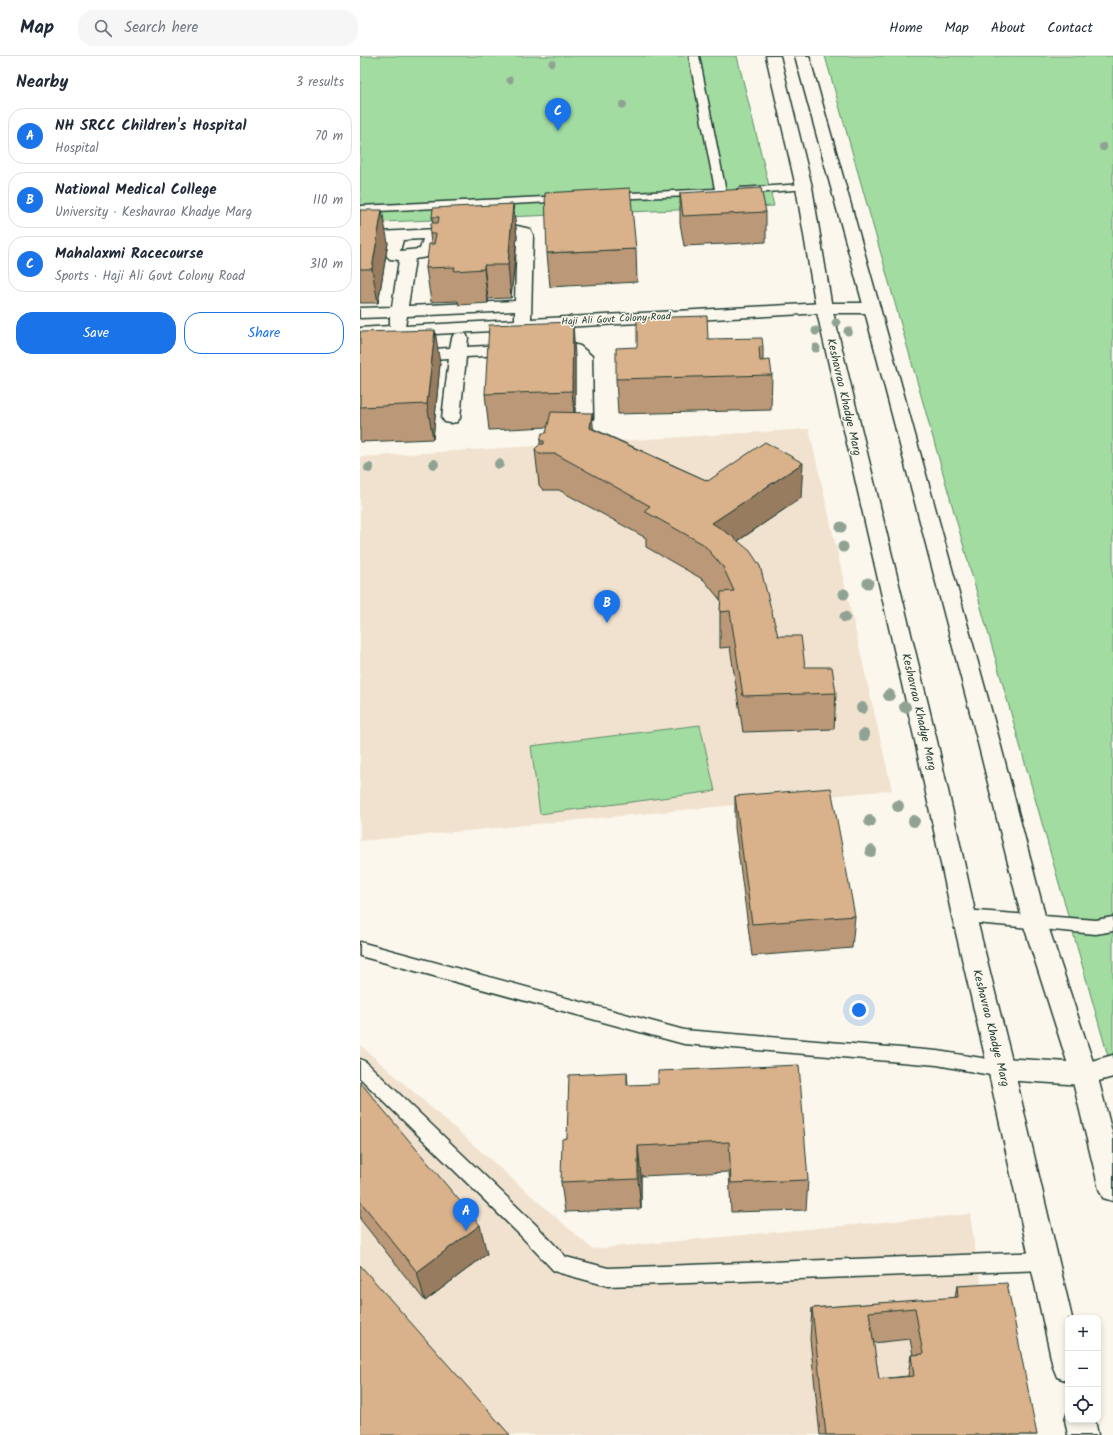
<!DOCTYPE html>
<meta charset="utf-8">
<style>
body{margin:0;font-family:Kalam,sans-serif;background:#f6f6f7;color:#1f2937}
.controls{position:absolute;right:12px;bottom:12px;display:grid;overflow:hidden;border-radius:8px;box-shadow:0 2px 6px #0003}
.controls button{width:36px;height:36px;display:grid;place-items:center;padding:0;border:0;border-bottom:1px solid #e0e1e3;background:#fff;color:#1f2937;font:20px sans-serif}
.you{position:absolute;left:499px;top:954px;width:14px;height:14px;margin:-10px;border:3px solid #fff;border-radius:50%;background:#1a73e8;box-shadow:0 0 0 6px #1a73e833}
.badge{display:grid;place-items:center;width:26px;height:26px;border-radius:50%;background:#1a73e8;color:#fff;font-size:13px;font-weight:700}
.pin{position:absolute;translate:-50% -33px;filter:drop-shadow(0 1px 2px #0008)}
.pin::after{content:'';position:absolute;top:21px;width:14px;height:12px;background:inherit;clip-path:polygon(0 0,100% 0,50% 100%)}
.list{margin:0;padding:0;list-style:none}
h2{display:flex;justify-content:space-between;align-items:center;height:52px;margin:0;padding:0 16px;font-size:17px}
h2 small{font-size:13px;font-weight:400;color:#747a83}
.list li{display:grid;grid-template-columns:26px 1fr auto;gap:12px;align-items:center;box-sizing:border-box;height:56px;margin:0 8px 8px;padding:0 8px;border:1px solid #e0e1e3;border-radius:16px}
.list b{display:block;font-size:15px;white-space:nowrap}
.list p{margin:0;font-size:13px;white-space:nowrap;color:#747a83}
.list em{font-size:13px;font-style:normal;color:#747a83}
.actions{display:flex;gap:8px;padding:12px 16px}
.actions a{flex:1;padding:9px 0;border:1px solid #1a73e8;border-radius:16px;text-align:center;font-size:14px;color:#1a73e8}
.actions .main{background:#1a73e8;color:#fff}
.icon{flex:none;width:22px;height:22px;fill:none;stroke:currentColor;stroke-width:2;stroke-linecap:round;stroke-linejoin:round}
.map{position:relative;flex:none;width:753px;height:1379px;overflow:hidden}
header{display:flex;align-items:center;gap:24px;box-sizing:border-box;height:56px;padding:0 20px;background:#fff;border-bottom:1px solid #e0e1e3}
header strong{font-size:19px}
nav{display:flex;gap:22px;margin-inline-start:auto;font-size:14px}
.search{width:280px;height:36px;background:#f6f6f7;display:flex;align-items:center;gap:10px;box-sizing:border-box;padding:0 14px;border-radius:16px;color:#747a83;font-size:15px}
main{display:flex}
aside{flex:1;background:#fff}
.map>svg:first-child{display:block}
</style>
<header>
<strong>Map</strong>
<div class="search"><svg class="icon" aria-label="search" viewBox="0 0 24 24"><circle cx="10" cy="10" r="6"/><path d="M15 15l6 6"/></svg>Search here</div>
<nav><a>Home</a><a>Map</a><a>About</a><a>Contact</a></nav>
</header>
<main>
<aside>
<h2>Nearby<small>3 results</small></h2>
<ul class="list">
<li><span class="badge">A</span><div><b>NH SRCC Children's Hospital</b><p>Hospital</p></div><em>70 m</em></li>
<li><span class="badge">B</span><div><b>National Medical College</b><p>University · Keshavrao Khadye Marg</p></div><em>110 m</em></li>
<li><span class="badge">C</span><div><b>Mahalaxmi Racecourse</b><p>Sports · Haji Ali Govt Colony Road</p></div><em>310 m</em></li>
</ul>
<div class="actions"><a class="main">Save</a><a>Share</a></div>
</aside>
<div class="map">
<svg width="753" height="1379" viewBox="0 0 753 1379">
<rect width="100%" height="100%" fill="#fbf7ec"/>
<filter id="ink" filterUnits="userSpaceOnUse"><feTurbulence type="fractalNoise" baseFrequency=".025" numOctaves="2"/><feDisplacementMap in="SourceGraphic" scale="8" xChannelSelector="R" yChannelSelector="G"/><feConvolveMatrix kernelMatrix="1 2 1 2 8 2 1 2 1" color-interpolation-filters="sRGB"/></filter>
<g filter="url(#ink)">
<path fill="#f1e2cf" d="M449 373 532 734 0 785V401Z
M0 989 232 1193 610 1158 617 1207 652 1379H0Z"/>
<path fill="#a2dca1" stroke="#608c6a" d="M0 0H377L414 150 0 167Z
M465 0H753V1018Z
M340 669 355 735 180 758 171 690Z"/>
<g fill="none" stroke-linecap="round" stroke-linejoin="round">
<g stroke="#1f3d34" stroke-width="3">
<path id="service" d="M329 0H339L366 136 361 139 247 143 246 141 251 138 355 133Z
M444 128 448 129 449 131 448 133 380 138 375 135 380 132Z
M205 140 209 141 210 143 209 145 0 156V150Z
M604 854 736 864 753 861V875L736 878 604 866 598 865 596 860 598 855Z
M0 886 324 974 577 995 641 1005 647 1008 650 1013 647 1018 641 1021 577 1009 324 988 0 900Z
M0 1003 6 1006 175 1168 206 1201 248 1212 684 1196 691 1199 694 1205 691 1211 684 1214 248 1230 200 1217 193 1214 161 1180 0 1022Z"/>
</g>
<g stroke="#1f3d34" stroke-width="3">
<path id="minor" d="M153 169 170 173 173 179 171 263 464 247H512L518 248 520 252 518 256 512 257H464L0 282V272L30 270V261L0 262V252L32 251 39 204 30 203 24 197 27 185 0 187V177ZM153 179H157L155 245 48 250 55 203 73 200 79 183ZM63 183 60 193 40 195 43 184ZM155 255V264L45 270 47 260Z
M100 277 106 278 108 282 107 291 204 286 220 290 232 300 233 362 230 366 224 367 218 366 215 362 214 301 206 296 106 301 100 362 97 366 91 367 85 366 82 362 89 302 0 307V297L90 292 92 282 94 278Z
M753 999V1021L724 1029 641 1024 632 1021 628 1013 632 1005 641 1002 724 1007Z"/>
</g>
<g stroke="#1f3d34" stroke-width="3">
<path id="primary" d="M406 0H420L452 131 472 252 577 685 616 860 654 1013 712 1262H708V1325L697 1321 693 1311 628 1013 592 860 555 685 456 252 436 131Z
M435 0H449L520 252 638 679 687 867 737 1018 753 1080V1145L743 1142 739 1133 711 1018 663 867 616 679 504 252Z
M708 1356V1364H735L738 1379H708L705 1364Z"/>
</g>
<use href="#service" fill="#fbf7ec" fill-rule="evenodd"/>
<use href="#minor" fill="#fbf7ec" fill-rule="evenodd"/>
<use href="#primary" fill="#fbf7ec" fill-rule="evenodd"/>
</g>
<g fill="#90a293">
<circle cx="192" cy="7" r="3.5"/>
<circle cx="150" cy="24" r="3.5"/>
<circle cx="263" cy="49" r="4"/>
<circle cx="743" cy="91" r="4"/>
<circle cx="476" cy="267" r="4.5"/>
<circle cx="456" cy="275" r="4.5"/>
<circle cx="488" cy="275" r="4.5"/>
<circle cx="456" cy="292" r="4.5"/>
<circle cx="74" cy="408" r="5"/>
<circle cx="139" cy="408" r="5"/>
<circle cx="9" cy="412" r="5"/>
<circle cx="481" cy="471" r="5.5"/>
<circle cx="483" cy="491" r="5.5"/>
<circle cx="508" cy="527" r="5.5"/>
<circle cx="484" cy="538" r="5.5"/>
<circle cx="485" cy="561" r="5.5"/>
<circle cx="529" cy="639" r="6"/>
<circle cx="545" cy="651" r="6"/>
<circle cx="502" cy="652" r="6"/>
<circle cx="504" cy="679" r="6"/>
<circle cx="538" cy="750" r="6"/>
<circle cx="510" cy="765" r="6"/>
<circle cx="554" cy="765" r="6"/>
<circle cx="511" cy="795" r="6"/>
</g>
<path fill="#bb9877" stroke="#1f3d34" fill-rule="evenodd" d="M320 137 406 156V186L324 190 320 167Z
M153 148 157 181 151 242 128 243V247L99 249 98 245 71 246 66 212 71 188 70 178 73 167 72 161Z
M0 154 28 187 18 247H0Z
M276 193 277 226 190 231 187 197Z
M0 276 80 308 73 383 0 386Z
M277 291H403V305L412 319 411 354 258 358 256 323Z
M215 300V356L234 373 348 425 441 442 378 485 418 580 445 611 476 637 474 673 383 676 370 591 360 592V556L361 545 344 524 286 491V482L199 434H183L179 429 175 393 180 388V385L186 377 188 371 129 374 125 338Z
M375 740 495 860 492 892 392 900 375 772Z
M267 1016 268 1029 448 1124 446 1154 371 1156 369 1116 281 1120V1153L205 1156 201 1126 207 1082Z
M0 1026 127 1198 65 1245 0 1163Z
M597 1230 677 1379H460L450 1283 452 1252 595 1242ZM550 1283 553 1299H551L548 1320 519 1323 513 1287Z"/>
<path fill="#987c61" stroke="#1f3d34" d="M153 148 157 181 151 242 148 209Z
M22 154 28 187 18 247 12 213Z
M124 209 128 243V247L124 213Z
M213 266 215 300V370L212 335Z
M75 274 80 308 73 383 67 348Z
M232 357 235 392 230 372Z
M443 407 441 442 354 501 352 467Z
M278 1090 281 1120V1153L278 1123Z
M120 1169 127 1198 65 1245 57 1216Z"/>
<path fill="#d9b18a" stroke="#1f3d34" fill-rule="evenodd" d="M270 132 276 193 187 197 185 137Z
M401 132 406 156 323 160 320 137Z
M153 148 148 209H124V213L94 215 95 211 66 212 69 188H74L76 178H70L71 167H78L79 161H72L73 152Z
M0 154H22L12 213H0Z
M347 260 348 283 402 282 403 291H399L400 305 410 304 412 319 256 323V292L277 291V262Z
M213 266 212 335 125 338 129 269Z
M75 274 67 348 0 351V276Z
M191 356 232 357 230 372 348 425 405 386 443 407 352 467 372 480 390 495 400 510 418 580H441L445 611H472L476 637 383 640 370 555 360 556 361 536 374 535 363 511 343 488 284 455 290 450 196 398H179L175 393 180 388H184V385H180L182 377H186Z
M471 732 495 860 392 868 375 740Z
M439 1009 448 1124 371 1127 369 1086 278 1090V1123L201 1126 202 1083 207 1082 209 1019 267 1016V1029L298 1028V1015Z
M0 1026 120 1169 57 1216 0 1145Z
M0 1209 150 1379H0Z
M647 1227 677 1379H466L452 1252 598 1241 597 1230ZM555 1252 563 1298 551 1299 554 1320 519 1323 509 1256Z"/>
</g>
<g text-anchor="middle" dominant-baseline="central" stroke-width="3" stroke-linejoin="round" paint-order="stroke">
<g font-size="10" fill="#1f3d34" stroke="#fbf7ec">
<text transform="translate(256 263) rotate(-3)">Haji Ali Govt Colony Road</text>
</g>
<g font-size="12" fill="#1f3d34" stroke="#fbf7ec">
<text transform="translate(484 341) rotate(77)">Keshavrao Khadye Marg</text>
<text transform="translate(559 656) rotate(77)">Keshavrao Khadye Marg</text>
<text transform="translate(631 972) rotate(76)">Keshavrao Khadye Marg</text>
</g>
</g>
</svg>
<div class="controls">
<button>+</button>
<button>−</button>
<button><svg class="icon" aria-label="locate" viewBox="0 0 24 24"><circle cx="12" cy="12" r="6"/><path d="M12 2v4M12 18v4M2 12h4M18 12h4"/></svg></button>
</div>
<div class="you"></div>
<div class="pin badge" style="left:106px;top:1175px">A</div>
<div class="pin badge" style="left:247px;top:567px">B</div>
<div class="pin badge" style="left:198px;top:75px">C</div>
</div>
</main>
